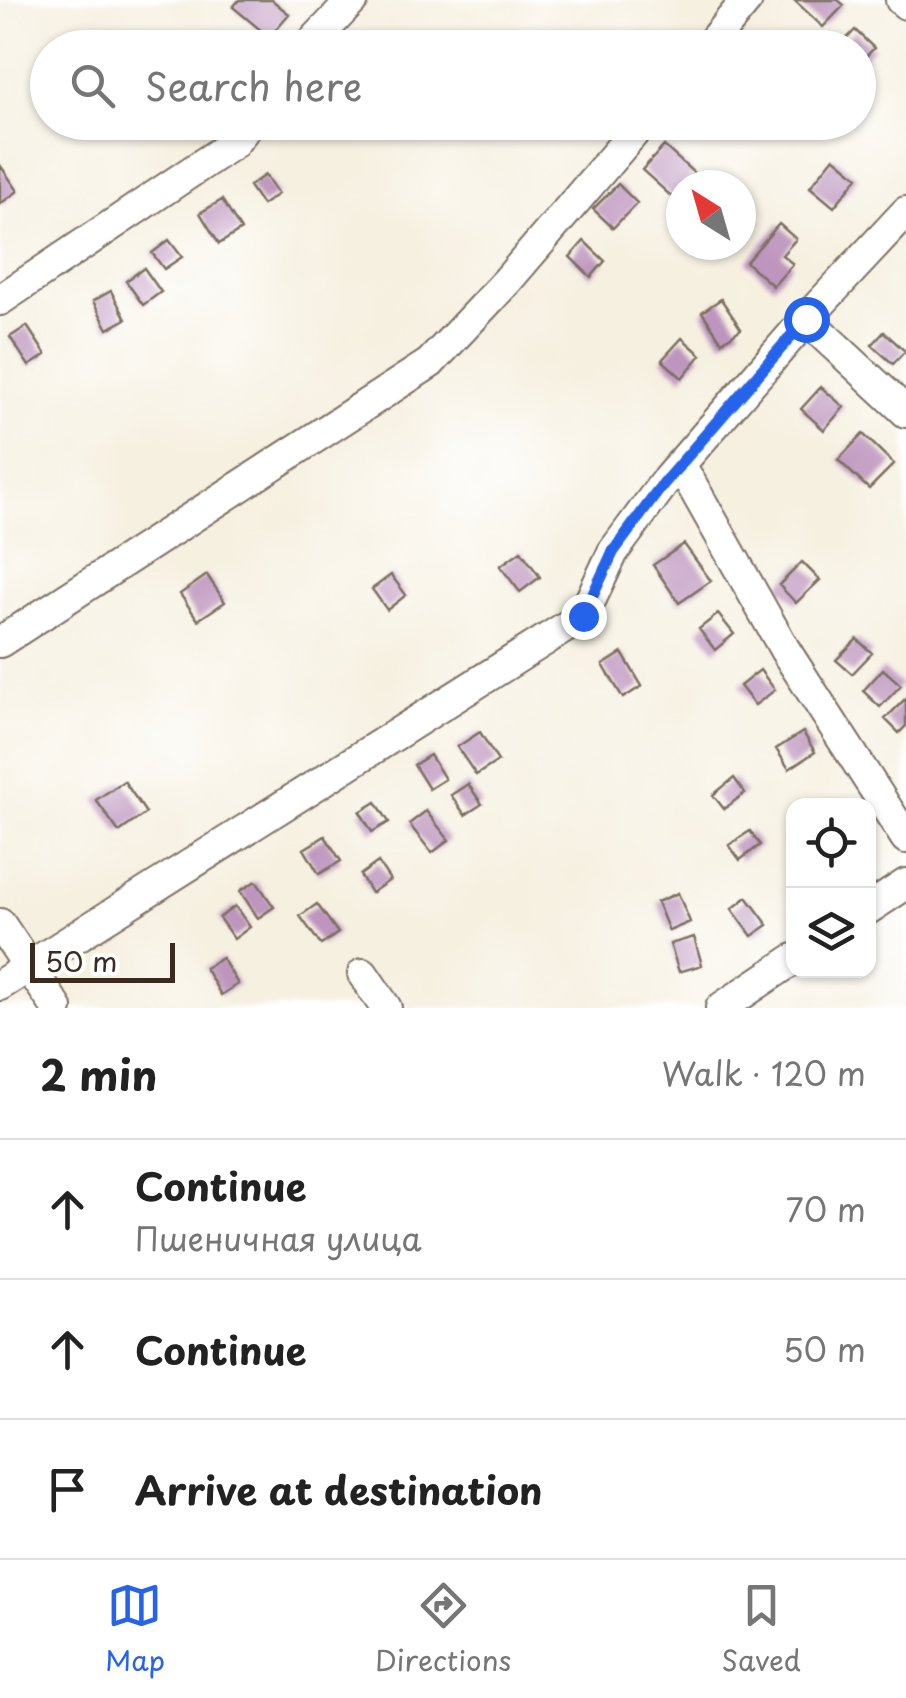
<!DOCTYPE html>
<meta charset="utf-8">
<style>
body{margin:0;font-family:"Playpen Sans",sans-serif;background:#f6f6f6;color:#222}
.controls{position:absolute;right:30px;bottom:30px;display:grid;overflow:hidden;border-radius:20px;box-shadow:0 2px 8px #0004}
.controls button{width:90px;height:90px;display:grid;place-items:center;padding:0;border:0;border-bottom:2px solid #e0e0e0;background:#fff;color:#222;font:50px sans-serif}
.compass{position:absolute;left:666px;top:170px;width:90px;height:90px;border-radius:50%;background:#fff;box-shadow:0 2px 8px #0004;rotate:323deg}
.scale{position:absolute;left:30px;bottom:25px;width:145px;box-sizing:border-box;padding-left:10px;border:5px solid #3b2a1e;border-top:0;font-size:28px;line-height:35px;white-space:nowrap;color:#3b2a1e;-webkit-text-stroke:8px #fff;paint-order:stroke}
.stop{position:absolute;width:30px;height:30px;margin:-22px;border:8px solid #2563eb;border-radius:50%;background:#fff}
.stop.end{background:#2563eb;border-color:#fff;box-shadow:0 2px 10px #0008}
.list{margin:0;padding:0;list-style:none}
h2{display:flex;justify-content:space-between;align-items:center;height:130px;margin:0;padding:0 40px;font-size:42px}
h2 small{font-size:32px;font-weight:400;color:#767676}
.list li{display:grid;grid-template-columns:65px 1fr auto;gap:30px;align-items:center;box-sizing:border-box;height:140px;padding:0 40px;border-top:2px solid #e0e0e0}
.list b{display:block;font-size:38px;white-space:nowrap}
.list p{margin:0;font-size:32px;white-space:nowrap;color:#767676}
.list em{font-size:32px;font-style:normal;color:#767676}
.icon{flex:none;width:55px;height:55px;fill:none;stroke:currentColor;stroke-width:2;stroke-linecap:round;stroke-linejoin:round}
.map{position:relative;flex:none;width:906px;height:1008px;overflow:hidden}
.search{position:absolute;background:#fff;box-shadow:0 2px 8px #0004;left:30px;right:30px;top:30px;height:110px;display:flex;align-items:center;gap:25px;box-sizing:border-box;padding:0 35px;border-radius:55px;color:#767676;font-size:38px}
.sheet{height:550px;background:#fff}
nav{display:flex;justify-content:space-around;align-items:center;box-sizing:border-box;height:140px;border-top:2px solid #e0e0e0;background:#fff;font-size:28px;color:#767676}
nav a{display:grid;justify-items:center;gap:5px}
nav .on{color:#2563eb}
.map>svg:first-child{display:block}
</style>
<div class="map">
<svg width="906" height="1008" viewBox="0 0 906 1008">
<rect width="100%" height="100%" fill="#fff"/>
<filter id="ink" filterUnits="userSpaceOnUse"><feTurbulence type="fractalNoise" baseFrequency=".01" numOctaves="2"/><feDisplacementMap in="SourceGraphic" scale="20" xChannelSelector="R" yChannelSelector="G"/><feConvolveMatrix kernelMatrix="1 2 1 2 8 2 1 2 1" color-interpolation-filters="sRGB"/></filter>
<filter id="wash" filterUnits="userSpaceOnUse"><feTurbulence type="fractalNoise" baseFrequency=".0048" numOctaves="4" result="noise"/><feDisplacementMap in="SourceGraphic" scale="40" xChannelSelector="R" yChannelSelector="G"/><feGaussianBlur stdDeviation="2.25" result="paint"/><feColorMatrix in="noise" values="0 0 0 0 0 0 0 0 0 0 0 0 0 0 0 0 0 1.4 0 .05"/><feComposite in="paint" operator="in"/></filter>
<g filter="url(#wash)">
<rect width="100%" height="100%" fill="#f6f0e0"/>
<g id="blocks">
<path fill="#bd95be" d="M239 0H272L289 14 269 37 233 7Z
M794 0H838L844 5 823 27Z
M855 30 874 48 858 65V48H838Z
M664 146 694 173 672 197 642 170Z
M834 157 858 177 834 207 810 187Z
M0 165 18 191 0 204Z
M265 175 278 194 262 205 249 186Z
M618 184 637 203 613 228 593 209Z
M222 200 241 230 219 244 200 213Z
M779 224 796 239 782 255 793 264 773 286 746 262Z
M169 240 182 257 164 269 152 253Z
M584 241 605 261 591 277 570 257Z
M144 268 161 292 143 305 126 281Z
M111 291 126 319 108 329 93 301Z
M721 299 741 329 722 342 702 312Z
M27 326 46 355 29 366 10 337Z
M884 332 905 351 893 364 872 345Z
M682 338 701 355 682 378 662 360Z
M821 387 844 407 824 430 801 409Z
M863 434 894 464 869 489 838 460Z
M684 544 711 581 679 603 653 565Z
M521 551 540 577 520 592 500 566Z
M802 562 820 580 796 603 779 585Z
M207 575 225 602 198 620 180 594Z
M391 575 406 595 387 610 372 589Z
M718 614 734 634 715 650 699 629Z
M857 639 872 653 852 674 836 660Z
M622 653 642 686 623 698 603 665Z
M883 669 901 685 880 707 863 691Z
M760 670 775 690 755 705 740 686Z
M906 698V726L899 733 885 719Z
M480 732 498 761 476 775 457 747Z
M803 732 815 752 789 769 776 749Z
M430 755 445 779 429 789 414 765Z
M734 778 745 793 724 809 713 795Z
M124 781 146 813 119 832 96 800Z
M468 784 482 804 465 815 451 795Z
M376 802 389 822 372 832 360 812Z
M426 811 449 840 432 853 409 824Z
M750 831 760 845 740 860 729 845Z
M325 836 341 861 319 874 304 849Z
M378 862 390 880 371 893 360 875Z
M256 881 274 907 258 918 240 891Z
M678 893 690 922 669 931 657 902Z
M747 897 768 925 752 936 732 909Z
M317 904 338 933 321 945 300 916Z
M235 906 250 927 234 939 219 918Z
M694 937 702 965 679 972 670 944Z
M222 958 238 984 221 995 205 968Z"/>
</g>
</g>
<g filter="url(#ink)">
<use href="#blocks" fill-opacity="0" stroke="#7c6f62" stroke-width="2.5"/>
<g fill="none" stroke-linecap="round" stroke-linejoin="round">
<g stroke="#7c6f62" stroke-width="34">
<path id="minor" d="M901 0 906 4
M307 48 353 0
M707 48 747 0
M0 300 234 143 250 122
M806 319 906 412
M680 464 785 650 906 838
M0 642 430 363 507 281 643 122
M868 909 906 884
M0 924 57 1008
M363 974 386 1008
M0 985 583 616 613 552 664 483 806 319 906 212
M721 1008 794 959"/>
</g>
<use href="#minor" stroke="#fff" stroke-width="30"/>
</g>
</g>
<g fill="none" stroke-linecap="round" stroke-linejoin="round" filter="url(#ink)">
<path stroke="#2563eb" stroke-width="12" d="M583 616 613 552 664 483 806 319"/>
</g>
</svg>
<div class="controls">
<button><svg class="icon" aria-label="locate" viewBox="0 0 24 24"><circle cx="12" cy="12" r="6"/><path d="M12 2v4M12 18v4M2 12h4M18 12h4"/></svg></button>
<button><svg class="icon" aria-label="layers" viewBox="0 0 24 24"><path d="M12 4l9 5-9 5-9-5zM3 14l9 5 9-5"/></svg></button>
</div>
<svg class="compass" viewBox="-18 -18 36 36"><path d="M0-13l5 13h-10z" fill="#e53935"/><path d="M0 13l5-13h-10z" fill="#767676"/></svg>
<div class="scale">50 m</div>
<div class="stop" style="left:806px;top:319px"></div>
<div class="stop end" style="left:583px;top:616px"></div>
<div class="search"><svg class="icon" aria-label="search" viewBox="0 0 24 24"><circle cx="10" cy="10" r="6"/><path d="M15 15l6 6"/></svg>Search here</div>
</div>
<section class="sheet">
<h2>2 min<small>Walk · 120 m</small></h2>
<ul class="list">
<li><svg class="icon" aria-label="ahead" viewBox="0 0 24 24"><path d="M12 20V5M6 11l6-6 6 6"/></svg><div><b>Continue</b><p>Пшеничная улица</p></div><em>70 m</em></li>
<li><svg class="icon" aria-label="ahead" viewBox="0 0 24 24"><path d="M12 20V5M6 11l6-6 6 6"/></svg><div><b>Continue</b></div><em>50 m</em></li>
<li><svg class="icon" aria-label="arrive" viewBox="0 0 24 24"><path d="M6 21V4h12l-3 4 3 4H6"/></svg><div><b>Arrive at destination</b></div></li>
</ul>
</section>
<nav>
<a class="on"><svg class="icon" aria-label="map" viewBox="0 0 24 24"><path d="M3 6l6-2 6 2 6-2v14l-6 2-6-2-6 2zM9 4v14M15 6v14"/></svg>Map</a>
<a><svg class="icon" aria-label="directions" viewBox="0 0 24 24"><path d="M12 3l9 9-9 9-9-9zM9 14v-3h6M13 9l2 2-2 2"/></svg>Directions</a>
<a><svg class="icon" aria-label="saved" viewBox="0 0 24 24"><path d="M7 4h10v16l-5-4-5 4z"/></svg>Saved</a>
</nav>
